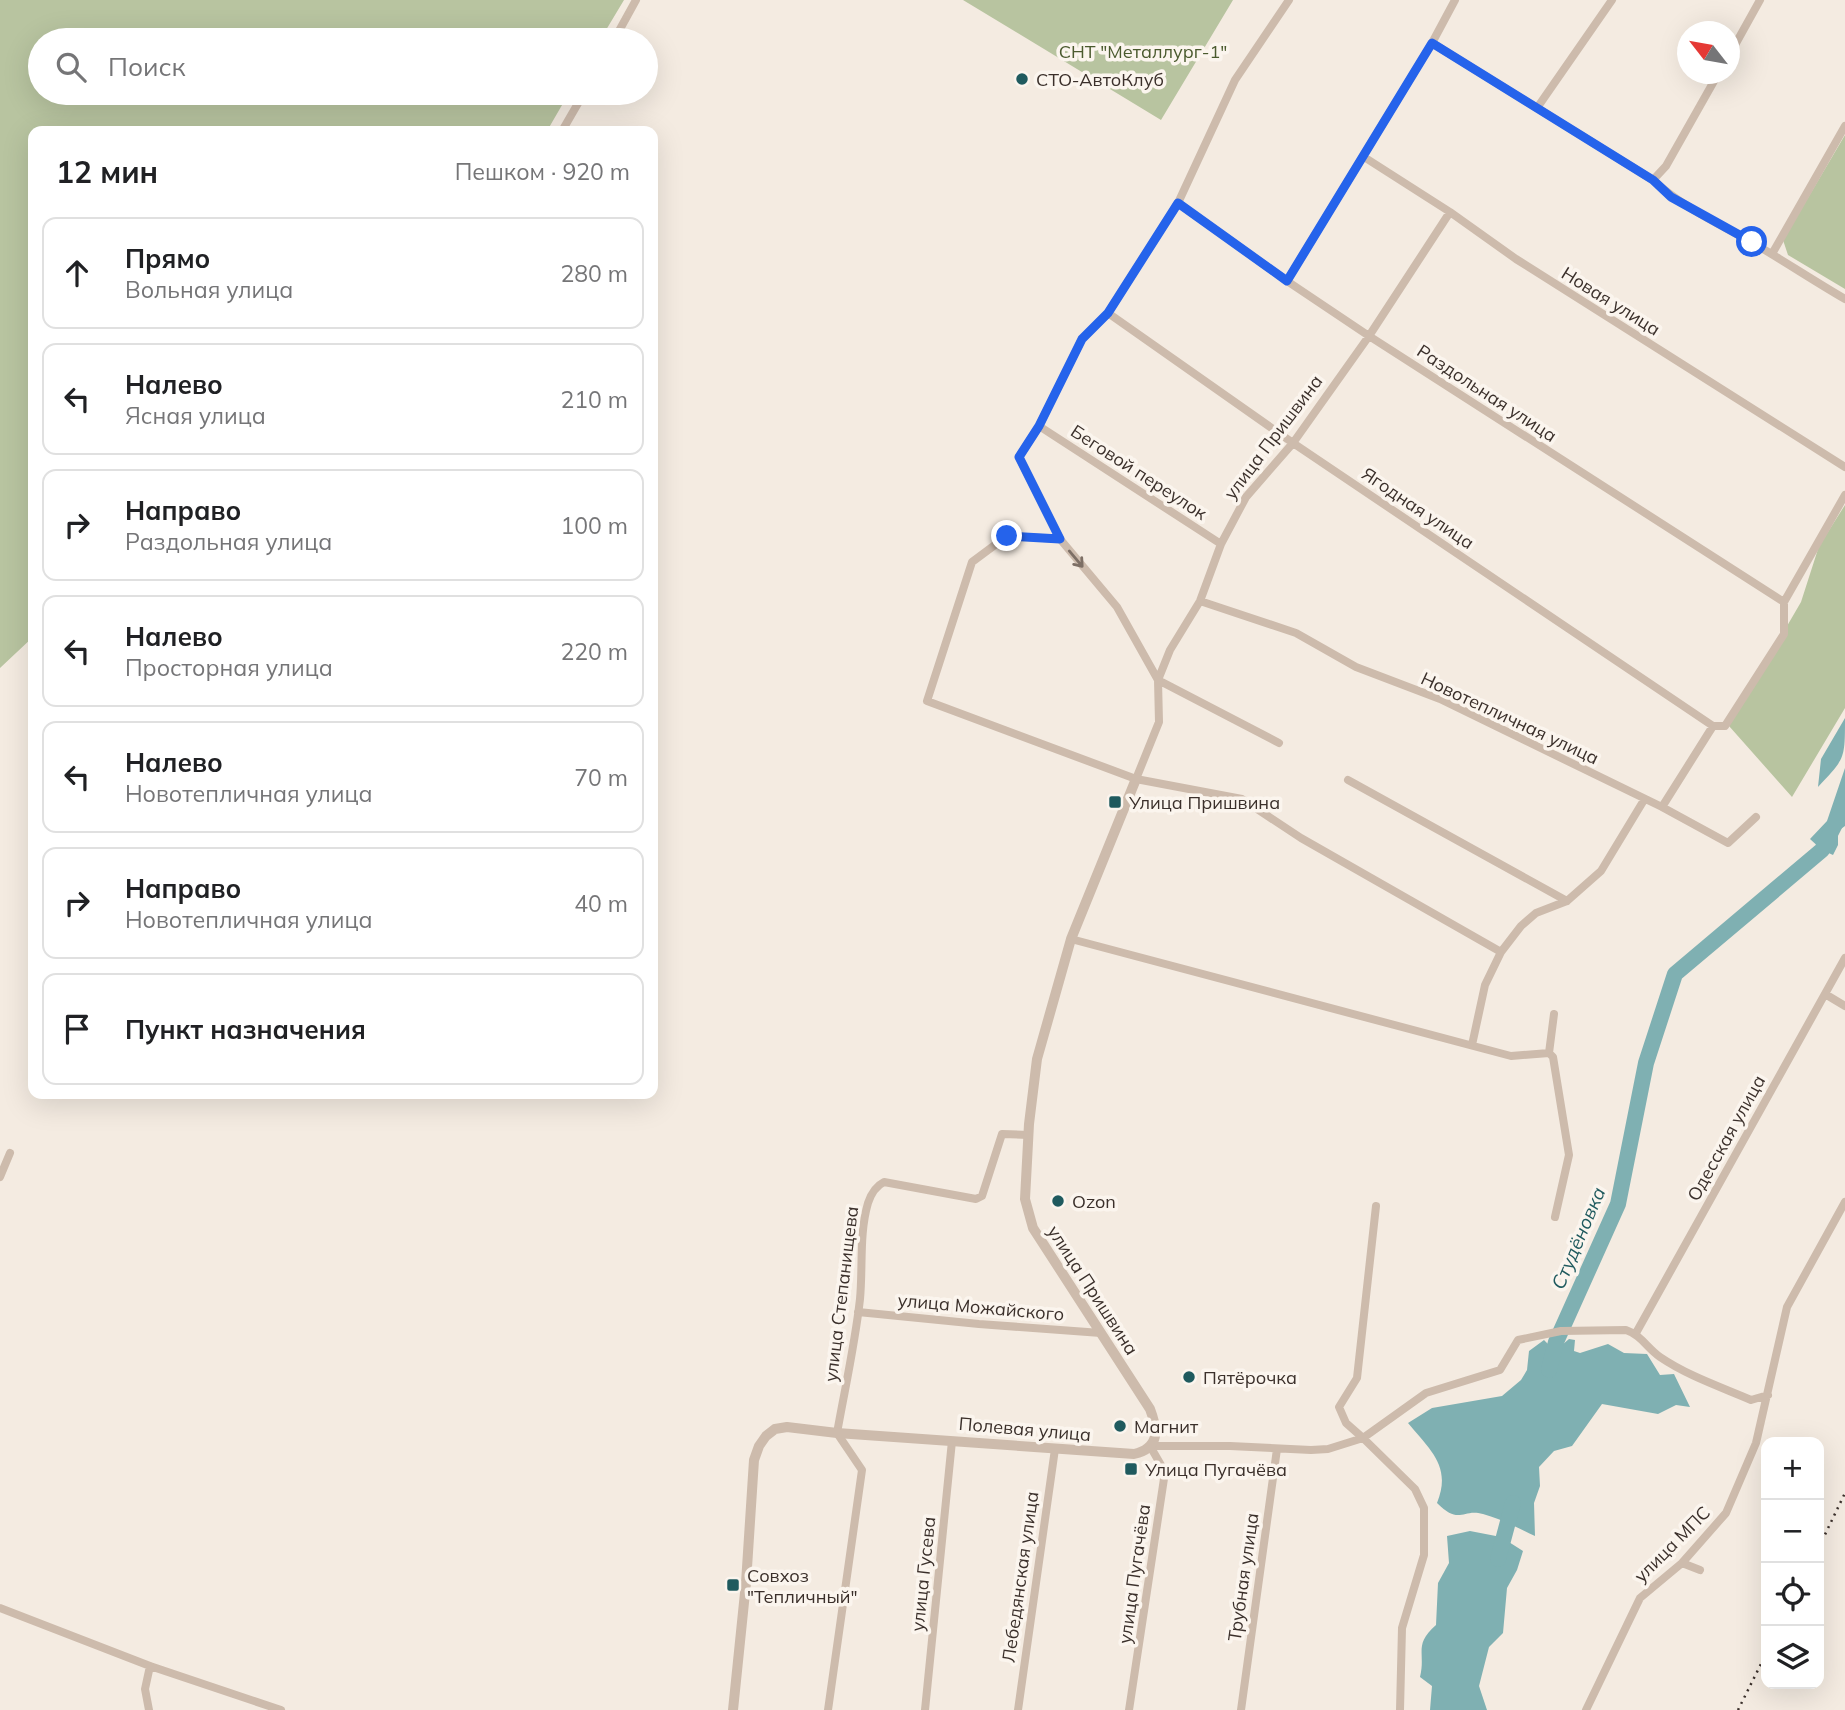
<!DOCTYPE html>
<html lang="ru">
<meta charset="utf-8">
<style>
body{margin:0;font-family:Mulish,sans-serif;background:#f2f2f2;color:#202124}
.controls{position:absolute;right:21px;bottom:21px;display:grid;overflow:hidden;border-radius:14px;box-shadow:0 7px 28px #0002}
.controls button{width:63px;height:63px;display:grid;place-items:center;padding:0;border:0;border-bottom:2px solid #e0e0e0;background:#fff;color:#202124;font:35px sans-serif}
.compass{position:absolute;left:1677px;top:21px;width:63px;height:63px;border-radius:50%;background:#fff;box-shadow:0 7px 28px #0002;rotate:301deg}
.stop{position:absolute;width:21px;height:21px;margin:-16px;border:5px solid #2563eb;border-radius:50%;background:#fff}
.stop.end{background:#2563eb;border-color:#fff;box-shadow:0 2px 7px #0008}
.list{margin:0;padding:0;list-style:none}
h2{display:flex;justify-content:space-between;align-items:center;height:91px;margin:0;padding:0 28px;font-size:30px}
h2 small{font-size:23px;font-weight:400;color:#757577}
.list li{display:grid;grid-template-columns:46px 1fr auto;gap:21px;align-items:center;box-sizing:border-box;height:112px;margin:0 14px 14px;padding:0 14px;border:2px solid #e0e0e0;border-radius:14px}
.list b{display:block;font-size:26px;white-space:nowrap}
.list p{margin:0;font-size:23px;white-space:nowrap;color:#757577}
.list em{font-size:23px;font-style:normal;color:#757577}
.icon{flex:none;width:38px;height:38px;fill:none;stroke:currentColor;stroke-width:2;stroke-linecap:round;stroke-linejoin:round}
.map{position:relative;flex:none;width:1845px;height:1710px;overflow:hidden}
.search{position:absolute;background:#fff;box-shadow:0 7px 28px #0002;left:28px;top:28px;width:630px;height:77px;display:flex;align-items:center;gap:18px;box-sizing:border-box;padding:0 24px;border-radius:38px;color:#757577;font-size:26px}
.panel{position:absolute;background:#fff;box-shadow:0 7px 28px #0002;left:28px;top:126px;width:630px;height:973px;border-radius:14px}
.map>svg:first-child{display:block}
</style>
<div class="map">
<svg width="1845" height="1710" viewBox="0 0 1845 1710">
<rect width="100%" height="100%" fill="#f4ebe1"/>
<path fill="#b8c4a0" d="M0 0H624L600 40H40V93H569L547 131H33V637L0 668Z
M963 0H1233L1161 120Z
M1845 135V289L1788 255 1783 240Z
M1845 505V708L1792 797 1729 726 1801 602 1819 546Z"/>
<path fill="#7fb0b2" d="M1845 718C1845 760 1845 758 1818 787L1821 759Z
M1845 768V826L1838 831V845L1833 855 1822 850 1810 839 1827 821Z
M1569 1339 1575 1340 1574 1351 1580 1353 1608 1344 1624 1353 1647 1354 1660 1375 1674 1374 1690 1407 1676 1405 1658 1414 1602 1404 1572 1446 1554 1451 1539 1467 1540 1486 1534 1503 1535 1536C1518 1528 1501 1519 1483 1514 1462 1508 1460 1526 1437 1503 1452 1466 1430 1450 1408 1423L1432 1408 1502 1396 1521 1380 1527 1370 1529 1351 1544 1340 1555 1351Z
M1470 1531 1501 1537 1523 1551 1517 1570 1507 1588 1503 1633 1489 1647 1479 1686 1487 1710H1430L1432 1686 1420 1677C1426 1653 1413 1645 1436 1625L1438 1583 1449 1563 1447 1536Z"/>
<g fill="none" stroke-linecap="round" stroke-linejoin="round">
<path stroke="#7fb0b2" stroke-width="16" d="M1549 1370 1556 1342 1618 1204 1646 1063 1675 974 1822 850 1845 804
M1498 1559 1513 1503"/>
<path stroke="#cdbbac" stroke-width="8" d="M614 40 636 0
M1432 43 1653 180C1682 207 1718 223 1753 243 1784 261 1814 281 1845 299
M1730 54 1760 0
M1537 108 1612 0
M562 131 584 93
M1364 157 1450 212 1516 259 1845 467
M1653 180 1666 166 1718 74
M1178 203 1287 281 1369 336 1784 602
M1772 254 1845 126
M1287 281 1432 43 1455 0
M1108 313 1293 443 1713 726
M1039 426 1221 544
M1060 539 1007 536 972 562 927 701 1136 779 1242 799 1301 838 1501 952
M1200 601 1296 633 1356 667 1440 699 1662 807 1728 843 1756 817
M1279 743 1158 680 1117 607 1060 539 1019 457 1039 426 1082 339 1108 313 1178 203 1235 80 1289 0
M1136 779 1159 722 1158 680 1170 650 1200 601 1221 544 1246 497 1293 443 1369 336 1450 212
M1348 780 1567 901
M1662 807 1713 726H1725L1784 634V602L1845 495
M1071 939 1511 1056 1549 1053 1553 1057 1569 1155 1555 1217
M1825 994 1845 1006
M1472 1045 1485 985 1501 952 1521 926 1536 913 1567 901 1601 871 1644 800
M1549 1053 1554 1014
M0 1177 10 1153
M858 1312 979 1324 1101 1333
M1636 1333 1845 958
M1682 1563 1700 1570
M0 1608 150 1666 281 1710
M149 1710 145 1689 150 1666
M828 1710 862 1470 837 1433C845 1388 855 1344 860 1299 863 1267 859 1234 868 1203 871 1194 876 1186 884 1182L976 1199 982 1196 1002 1134 1028 1135
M925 1710 952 1441
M1018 1710 1055 1449
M1129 1710 1165 1472 1150 1446H1230L1311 1450 1328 1449 1363 1438 1346 1423 1339 1407 1357 1378 1376 1206
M1241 1710 1277 1449
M1400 1710 1402 1628 1424 1555V1508L1415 1489 1363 1438 1426 1393 1500 1370 1518 1340 1561 1331 1626 1330C1641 1335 1647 1348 1660 1357 1688 1376 1721 1387 1751 1400L1768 1395
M1586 1710 1640 1598 1682 1563 1726 1513 1756 1443 1787 1307 1845 1202"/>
<path stroke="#cdbbac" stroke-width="10" d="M733 1710 746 1583 754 1460 759 1446 766 1436 775 1429 787 1427 837 1433 1134 1454C1160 1448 1158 1430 1150 1409L1033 1228 1025 1199 1029 1124 1037 1059 1071 939 1136 779"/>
<path stroke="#3b302b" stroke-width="2.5" stroke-dasharray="2 5" stroke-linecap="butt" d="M1819 1547 1845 1493
M1738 1710 1766 1654"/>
</g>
<defs><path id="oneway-shaft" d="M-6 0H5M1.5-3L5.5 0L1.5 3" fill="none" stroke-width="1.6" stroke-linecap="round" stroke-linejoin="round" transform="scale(1.75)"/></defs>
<use stroke="#7d6f65" href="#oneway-shaft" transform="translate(1076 559) rotate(50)"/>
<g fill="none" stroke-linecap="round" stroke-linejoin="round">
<path stroke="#2563eb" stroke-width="9" d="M1007 536 1060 539 1019 457 1039 426 1082 339 1108 313 1178 203 1287 281 1432 43 1653 180 1671 197 1752 242"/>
</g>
<g fill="#1f5a5e" stroke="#fbf5ee" stroke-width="2.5">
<circle cx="1022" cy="79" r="7"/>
<rect x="1108" y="795" width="14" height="14" rx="3.5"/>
<circle cx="1058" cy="1201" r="7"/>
<circle cx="1189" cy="1377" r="7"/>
<circle cx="1120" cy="1426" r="7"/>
<rect x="1124" y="1462" width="14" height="14" rx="3.5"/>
<rect x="726" y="1578" width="14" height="14" rx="3.5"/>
</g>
<g text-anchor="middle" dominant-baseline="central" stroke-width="7" stroke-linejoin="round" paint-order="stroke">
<g font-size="18" fill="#4a5a2e" stroke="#fbf5ee">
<text x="1143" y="51">СНТ "Металлург-1"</text>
</g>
<g font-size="18" fill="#3b302b" stroke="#fbf5ee" text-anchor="start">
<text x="1036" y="79">СТО-АвтоКлуб</text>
<text x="1129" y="802">Улица Пришвина</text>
<text x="1072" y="1201">Ozon</text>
<text x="1203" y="1377">Пятёрочка</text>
<text x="1134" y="1426">Магнит</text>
<text x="1145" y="1469">Улица Пугачёва</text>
<text x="747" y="1575">Совхоз<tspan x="747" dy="21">"Тепличный"</tspan></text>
</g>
<g font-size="18" fill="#3b302b" stroke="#fbf5ee">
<text transform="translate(1611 301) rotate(32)">Новая улица</text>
<text transform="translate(1487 393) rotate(33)">Раздольная улица</text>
<text transform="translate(1273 437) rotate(-53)">улица Пришвина</text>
<text transform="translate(1139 472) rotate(33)">Беговой переулок</text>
<text transform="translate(1418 508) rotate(34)">Ягодная улица</text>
<text transform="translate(1510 718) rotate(25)">Новотепличная улица</text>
<text transform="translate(1726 1138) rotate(-61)">Одесская улица</text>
<text transform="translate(1093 1290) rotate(57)">улица Пришвина</text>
<text transform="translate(841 1294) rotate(-83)">улица Степанищева</text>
<text transform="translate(981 1307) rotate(5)">улица Можайского</text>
<text transform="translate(1025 1429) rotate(5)">Полевая улица</text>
<text transform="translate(1672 1544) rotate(-45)">улица МПС</text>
<text transform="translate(923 1574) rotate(-84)">улица Гусева</text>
<text transform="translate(1134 1574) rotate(-82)">улица Пугачёва</text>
<text transform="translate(1020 1577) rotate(-82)">Лебедянская улица</text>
<text transform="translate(1243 1577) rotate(-82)">Трубная улица</text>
</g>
<g font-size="19" font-style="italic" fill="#1f5a5e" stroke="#fbf5ee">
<text transform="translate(1578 1238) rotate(-67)">Студёновка</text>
</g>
</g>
</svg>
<div class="controls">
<button>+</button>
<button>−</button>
<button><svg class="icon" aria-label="locate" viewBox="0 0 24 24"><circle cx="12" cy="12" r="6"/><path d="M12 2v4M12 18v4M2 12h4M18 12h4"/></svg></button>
<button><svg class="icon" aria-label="layers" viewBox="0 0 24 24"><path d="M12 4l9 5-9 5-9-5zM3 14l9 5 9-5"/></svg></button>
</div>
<svg class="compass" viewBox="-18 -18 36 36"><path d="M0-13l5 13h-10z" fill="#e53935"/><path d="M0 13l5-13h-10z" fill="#757577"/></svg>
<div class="stop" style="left:1752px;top:242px"></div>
<div class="stop end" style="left:1007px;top:536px"></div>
<div class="search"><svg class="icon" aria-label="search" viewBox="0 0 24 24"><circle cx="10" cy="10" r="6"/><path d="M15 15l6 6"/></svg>Поиск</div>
<section class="panel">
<h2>12 мин<small>Пешком · 920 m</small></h2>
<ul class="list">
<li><svg class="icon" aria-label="ahead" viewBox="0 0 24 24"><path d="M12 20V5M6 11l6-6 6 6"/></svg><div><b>Прямо</b><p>Вольная улица</p></div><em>280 m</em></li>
<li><svg class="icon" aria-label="left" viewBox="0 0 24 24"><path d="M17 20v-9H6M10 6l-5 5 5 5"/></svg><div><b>Налево</b><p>Ясная улица</p></div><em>210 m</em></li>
<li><svg class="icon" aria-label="right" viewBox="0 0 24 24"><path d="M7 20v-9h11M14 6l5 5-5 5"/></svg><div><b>Направо</b><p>Раздольная улица</p></div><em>100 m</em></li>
<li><svg class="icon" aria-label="left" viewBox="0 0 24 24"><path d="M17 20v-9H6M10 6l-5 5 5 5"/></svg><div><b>Налево</b><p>Просторная улица</p></div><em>220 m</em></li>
<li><svg class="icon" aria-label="left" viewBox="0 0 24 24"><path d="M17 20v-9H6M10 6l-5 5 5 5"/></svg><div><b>Налево</b><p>Новотепличная улица</p></div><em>70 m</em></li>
<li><svg class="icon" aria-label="right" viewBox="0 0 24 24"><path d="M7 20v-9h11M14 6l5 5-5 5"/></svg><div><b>Направо</b><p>Новотепличная улица</p></div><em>40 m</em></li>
<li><svg class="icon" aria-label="arrive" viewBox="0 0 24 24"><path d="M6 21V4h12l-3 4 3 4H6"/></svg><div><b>Пункт назначения</b></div></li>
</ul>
</section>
</div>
